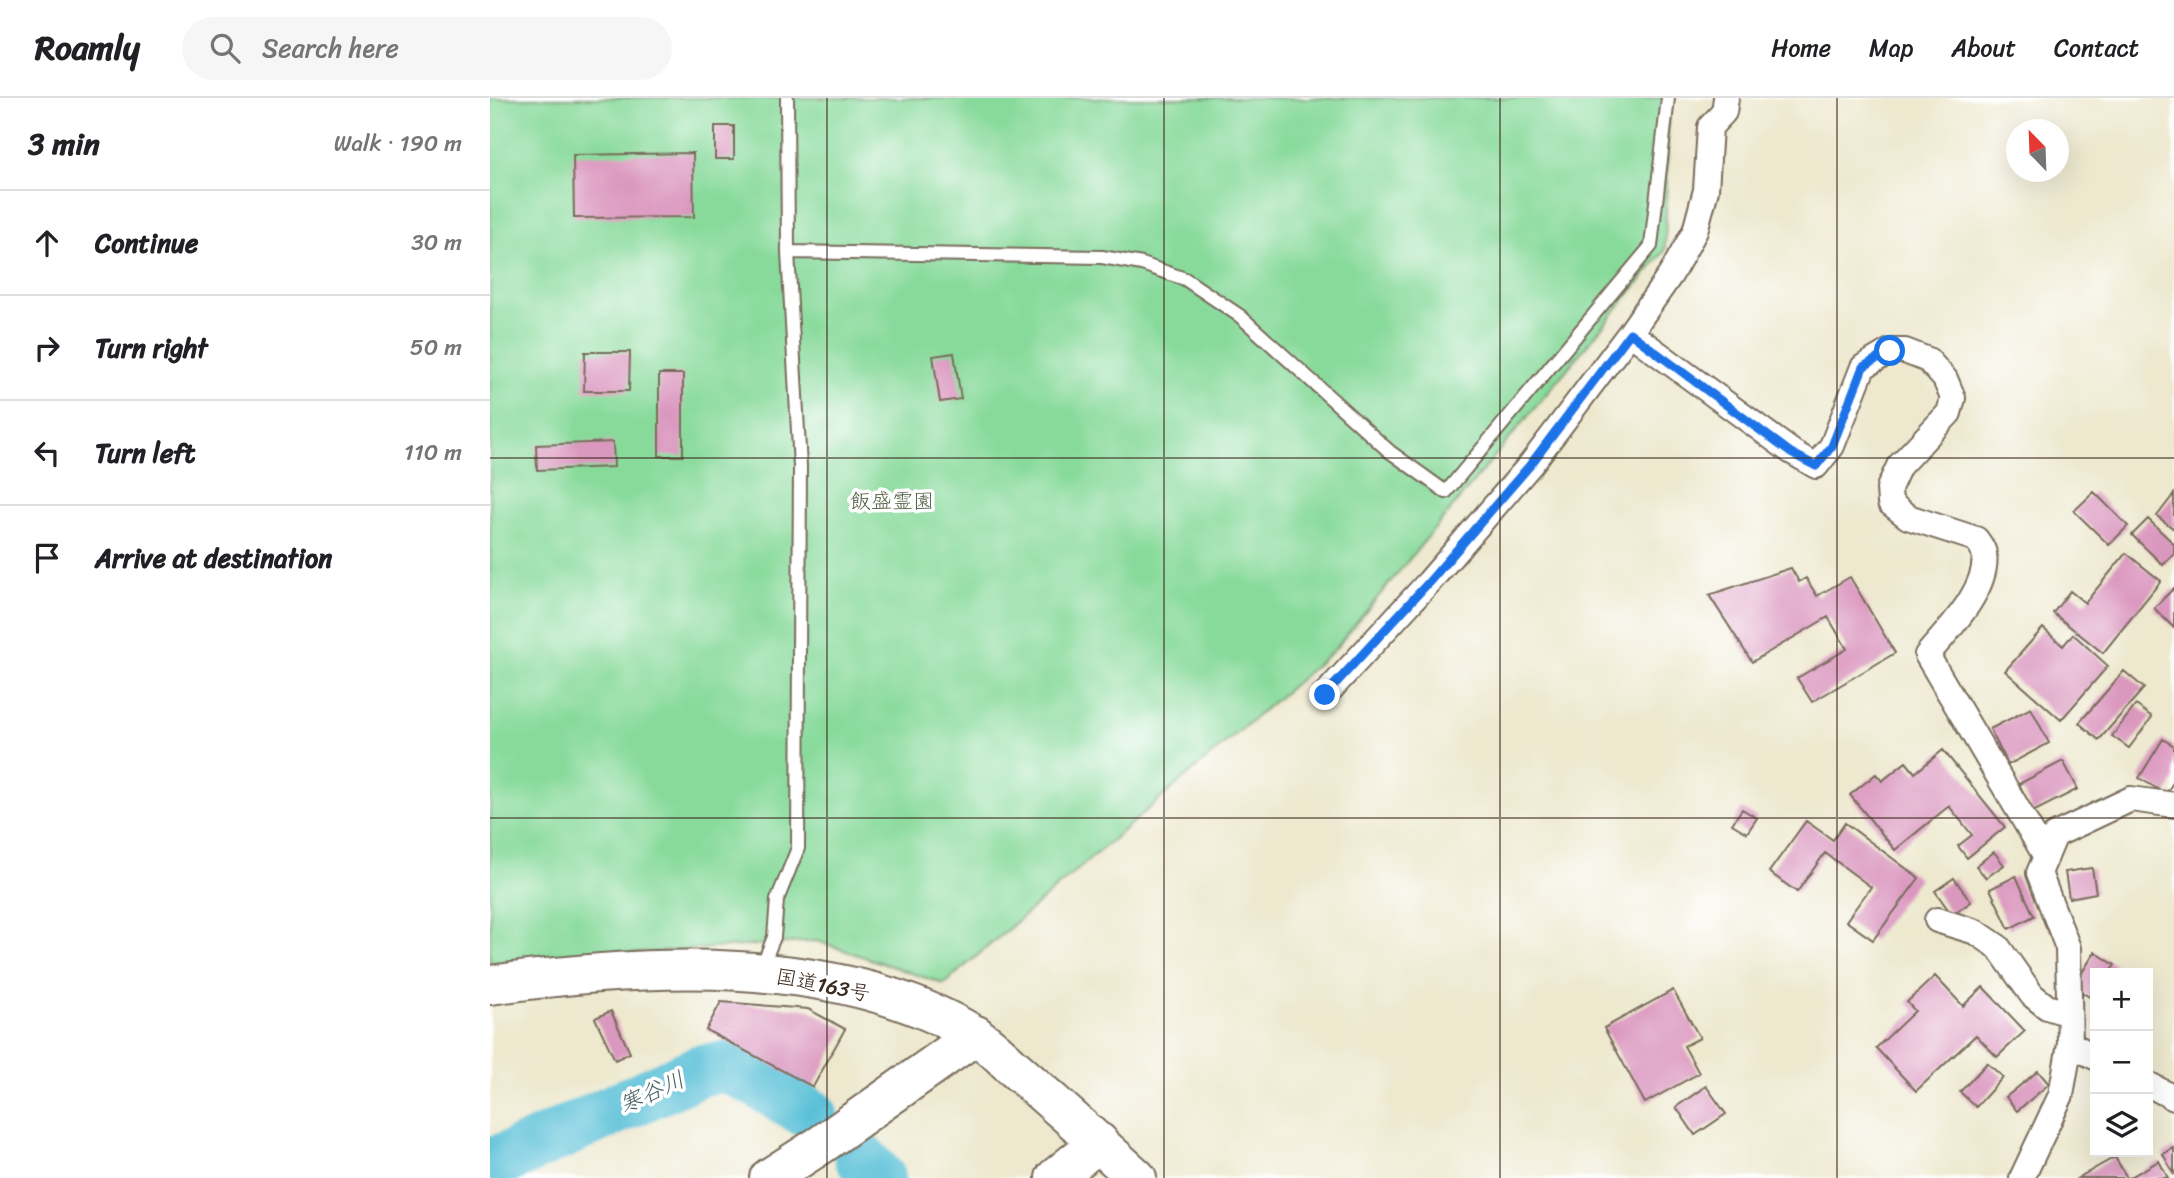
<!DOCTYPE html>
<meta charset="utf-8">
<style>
body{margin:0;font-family:Sriracha,"Klee One",sans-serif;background:#f6f6f6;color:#202124}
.controls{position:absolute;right:21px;bottom:21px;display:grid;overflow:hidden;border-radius:0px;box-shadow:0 7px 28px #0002}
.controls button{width:63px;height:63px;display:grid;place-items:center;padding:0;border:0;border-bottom:2px solid #e0e0e0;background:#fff;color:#202124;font:35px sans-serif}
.compass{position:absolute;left:1516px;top:21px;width:63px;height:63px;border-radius:50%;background:#fff;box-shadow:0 7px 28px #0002;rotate:337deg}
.stop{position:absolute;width:21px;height:21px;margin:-16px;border:5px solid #1a73e8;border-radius:50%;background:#fff}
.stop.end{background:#1a73e8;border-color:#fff;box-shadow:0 2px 7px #0008}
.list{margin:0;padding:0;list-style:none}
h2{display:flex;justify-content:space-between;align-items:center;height:91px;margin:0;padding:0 28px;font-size:30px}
h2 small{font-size:23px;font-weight:400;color:#757577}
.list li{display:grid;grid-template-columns:46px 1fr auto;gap:21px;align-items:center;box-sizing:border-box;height:105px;padding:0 28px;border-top:2px solid #e0e0e0}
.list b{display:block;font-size:26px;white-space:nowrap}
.list em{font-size:23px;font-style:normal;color:#757577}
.icon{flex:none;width:38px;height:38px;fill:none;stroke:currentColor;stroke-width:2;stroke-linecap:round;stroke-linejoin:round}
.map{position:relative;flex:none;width:1684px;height:1080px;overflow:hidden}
header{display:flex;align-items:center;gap:42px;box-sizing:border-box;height:98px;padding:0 35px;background:#fff;border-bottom:2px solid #e0e0e0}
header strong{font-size:33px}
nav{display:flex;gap:38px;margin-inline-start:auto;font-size:24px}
.search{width:490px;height:63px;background:#f6f6f6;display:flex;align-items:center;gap:18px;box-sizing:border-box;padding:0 24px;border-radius:38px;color:#757577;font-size:26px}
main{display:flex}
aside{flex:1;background:#fff}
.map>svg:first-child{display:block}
</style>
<header>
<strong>Roamly</strong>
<div class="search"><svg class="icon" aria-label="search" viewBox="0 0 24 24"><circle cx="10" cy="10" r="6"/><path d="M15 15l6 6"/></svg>Search here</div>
<nav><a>Home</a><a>Map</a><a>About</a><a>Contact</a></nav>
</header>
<main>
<aside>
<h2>3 min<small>Walk · 190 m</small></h2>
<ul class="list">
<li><svg class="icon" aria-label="ahead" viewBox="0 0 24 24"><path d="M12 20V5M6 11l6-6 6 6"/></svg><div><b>Continue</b></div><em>30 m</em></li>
<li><svg class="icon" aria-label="right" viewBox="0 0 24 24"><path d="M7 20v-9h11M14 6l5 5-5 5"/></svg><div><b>Turn right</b></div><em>50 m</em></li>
<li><svg class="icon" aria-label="left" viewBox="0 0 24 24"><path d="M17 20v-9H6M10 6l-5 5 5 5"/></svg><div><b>Turn left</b></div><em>110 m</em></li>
<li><svg class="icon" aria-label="arrive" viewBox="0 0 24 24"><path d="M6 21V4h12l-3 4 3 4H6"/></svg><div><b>Arrive at destination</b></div></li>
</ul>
</aside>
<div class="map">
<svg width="1684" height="1080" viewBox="0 0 1684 1080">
<rect width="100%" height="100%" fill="#fff"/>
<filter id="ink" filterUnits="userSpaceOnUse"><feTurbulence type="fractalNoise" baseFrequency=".0143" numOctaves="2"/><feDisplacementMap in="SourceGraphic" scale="14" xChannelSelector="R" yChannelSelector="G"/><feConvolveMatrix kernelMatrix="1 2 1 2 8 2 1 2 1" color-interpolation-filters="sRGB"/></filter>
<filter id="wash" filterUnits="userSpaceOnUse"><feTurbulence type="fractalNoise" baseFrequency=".00686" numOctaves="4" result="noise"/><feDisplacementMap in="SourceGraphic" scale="28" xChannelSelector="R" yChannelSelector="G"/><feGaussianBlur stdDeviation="1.57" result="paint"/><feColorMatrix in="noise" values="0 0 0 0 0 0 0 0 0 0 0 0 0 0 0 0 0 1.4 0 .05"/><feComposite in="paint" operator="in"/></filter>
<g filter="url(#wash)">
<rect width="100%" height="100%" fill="#ede8ce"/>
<path fill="#88da9b" stroke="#62825c" stroke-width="2" d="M0 0H1179L1175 153 844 552 454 886 327 843 0 865Z"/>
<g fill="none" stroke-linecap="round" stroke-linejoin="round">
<path stroke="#5bc1d8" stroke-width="52" d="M370 1059 390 1080
M0 1065 24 1057 211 972 236 969 258 979 322 1017"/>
</g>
<g id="blocks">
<path fill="#db98bf" d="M225 28H244V61H225Z
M203 55 204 119 84 120 83 57Z
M95 254H140L139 293H94Z
M464 255 471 301 450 304 443 258Z
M169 276H193V358H169Z
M123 344 124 369 47 372 46 347Z
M1604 394 1638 428 1619 447 1584 413Z
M1684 396V431L1667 418Z
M1658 421 1684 446V456L1673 467 1642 437Z
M1636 455 1671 483 1613 555 1563 515 1580 493 1595 505Z
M1301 470 1309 484 1316 480 1327 498 1360 479 1405 555 1322 604 1307 580 1357 551 1338 519 1262 564 1219 497Z
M1684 490V530L1664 510Z
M1553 530 1573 548 1583 536 1618 568 1571 622 1515 573Z
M1634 573 1654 590 1609 642 1589 625Z
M1646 607 1662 619 1639 650 1622 638Z
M1541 610 1559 645 1518 667 1500 631Z
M1673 641 1684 648V683L1676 696 1649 680Z
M1453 652 1515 729 1477 760 1468 748 1482 737 1459 708 1405 752 1360 697 1386 676 1392 683 1416 664 1425 675Z
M1573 663 1588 691 1543 714 1529 686Z
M1252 711 1267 720 1257 735 1242 726Z
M1316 723 1343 742 1355 725 1429 780 1383 842 1356 823 1381 789 1335 755 1307 794 1279 774Z
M1504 754 1514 767 1496 780 1486 768Z
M1602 770 1606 795 1579 800 1575 774Z
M1526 778 1544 818 1519 831 1500 791Z
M1464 780 1481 804 1462 817 1445 793Z
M1605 854 1625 867 1619 875H1605V897L1603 901 1583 889Z
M1445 878 1473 908 1493 889 1535 933 1507 959 1486 937 1426 993 1386 950 1425 913 1417 904Z
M1183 892 1210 940 1194 948 1209 975 1155 1005 1114 930Z
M231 904 318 911 355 931 323 989 216 932Z
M121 913 140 955 125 962 105 920Z
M1497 965 1513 979 1486 1009 1470 994Z
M1548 973 1559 986 1527 1013 1516 999Z
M1216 988 1236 1016 1205 1037 1186 1009Z
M1684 1050V1077L1673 1056Z
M1625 1059 1637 1080H1588Z
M1669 1063 1678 1080H1639Z"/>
</g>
</g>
<g filter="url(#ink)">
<use href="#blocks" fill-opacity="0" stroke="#796c5c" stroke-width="2"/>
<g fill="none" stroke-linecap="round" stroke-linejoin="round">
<g stroke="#796c5c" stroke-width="16">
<path id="service" d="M298 154 612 159 652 166 695 181 750 218 899 353 956 394 1161 148 1178 0
M271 871 284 839 287 802 308 750 310 369 298 154 297 0"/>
</g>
<g stroke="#796c5c" stroke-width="28">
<path id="minor" d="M1140 235 1302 354 1326 368 1342 348 1373 269 1400 253H1415L1438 262 1455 281 1463 300 1459 315 1409 368 1399 390 1400 405 1418 419 1486 441C1489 445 1493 450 1494 455 1500 490 1457 533 1437 557L1556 759
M835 597 939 484 1041 366 1140 235 1181 176 1205 133 1216 92 1220 29 1234 14 1236 0
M1447 822 1486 834 1508 849 1542 897 1557 909 1579 916
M1580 946 1605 959
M1658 986 1684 1000
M1532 1080 1571 997 1580 946 1578 850 1549 775 1565 737 1641 701 1684 707"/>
</g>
<g stroke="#796c5c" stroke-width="42">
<path id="trunk" d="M0 887C152 866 346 854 483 936 501 946 516 964 532 977 571 1011 609 1045 647 1080
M279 1080 332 1046 486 937
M565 1080 609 1044"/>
</g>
<use href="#service" stroke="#fff" stroke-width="12"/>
<use href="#minor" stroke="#fff" stroke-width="24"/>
<use href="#trunk" stroke="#fff" stroke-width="38"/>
</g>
</g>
<g fill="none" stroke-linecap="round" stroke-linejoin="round" filter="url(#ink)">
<path stroke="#1a73e8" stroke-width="9" d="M835 597 939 484 1041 366 1140 235 1301 355 1326 368 1342 348 1373 269 1400 253"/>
</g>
<path fill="none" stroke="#3b2a1e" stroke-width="2" stroke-opacity="0.55" d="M337 0V1080M674 0V1080M1010 0V1080M1347 0V1080M0 360H1684M0 720H1684"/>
<g text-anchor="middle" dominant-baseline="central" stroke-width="7" stroke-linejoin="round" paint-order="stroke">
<g font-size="21" fill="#525f44" stroke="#fff">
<text x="402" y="403">飯盛霊園</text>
</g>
<g font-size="21" fill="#3b2a1e" stroke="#fff">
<text transform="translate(333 887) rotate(11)">国道163号</text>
</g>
<g font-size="23" font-style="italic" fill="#465f5f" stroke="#fff">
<text transform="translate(162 994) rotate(-24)">寒谷川</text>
</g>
</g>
</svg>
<div class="controls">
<button>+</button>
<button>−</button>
<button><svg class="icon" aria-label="layers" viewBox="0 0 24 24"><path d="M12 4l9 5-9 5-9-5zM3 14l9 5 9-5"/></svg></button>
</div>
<svg class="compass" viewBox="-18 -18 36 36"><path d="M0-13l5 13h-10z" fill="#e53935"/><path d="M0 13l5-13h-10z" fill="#757577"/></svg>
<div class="stop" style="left:1400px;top:253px"></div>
<div class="stop end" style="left:835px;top:597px"></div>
</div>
</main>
